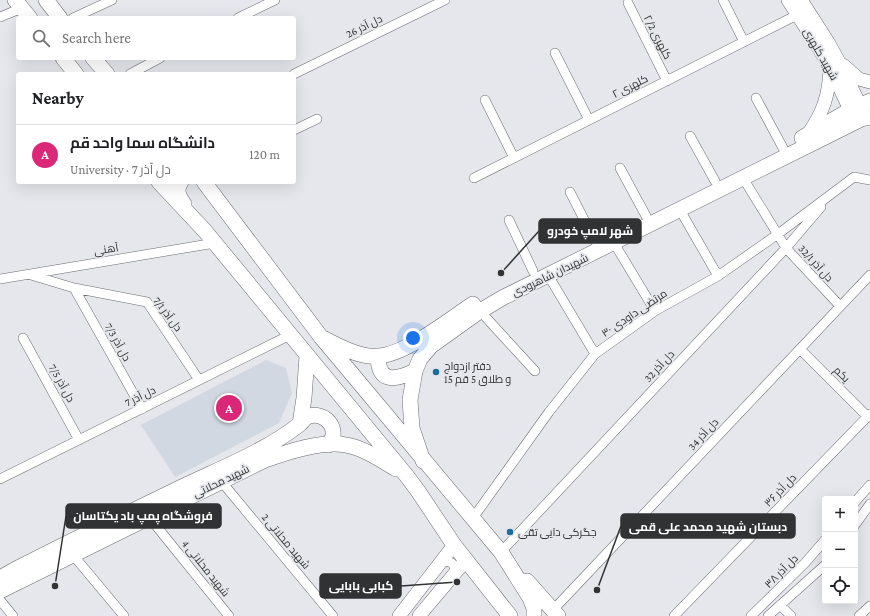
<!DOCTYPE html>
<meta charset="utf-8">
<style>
body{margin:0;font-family:"Crimson Pro",Cairo,serif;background:#f6f6f6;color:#202124}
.controls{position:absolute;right:12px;bottom:12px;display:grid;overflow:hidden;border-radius:4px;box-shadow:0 4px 16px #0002}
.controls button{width:36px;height:36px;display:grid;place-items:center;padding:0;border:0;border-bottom:1px solid #e0e0e0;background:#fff;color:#202124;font:20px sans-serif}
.you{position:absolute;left:413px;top:338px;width:14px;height:14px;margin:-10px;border:3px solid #fff;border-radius:50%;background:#1a73e8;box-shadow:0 0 0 6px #1a73e833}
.badge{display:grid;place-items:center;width:26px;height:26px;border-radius:50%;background:#db2777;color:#fff;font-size:13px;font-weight:700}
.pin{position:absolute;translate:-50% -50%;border:2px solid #fff;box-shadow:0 1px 4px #0006}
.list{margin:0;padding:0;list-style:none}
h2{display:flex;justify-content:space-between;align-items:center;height:52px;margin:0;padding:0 16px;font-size:17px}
h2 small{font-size:13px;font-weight:400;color:#757577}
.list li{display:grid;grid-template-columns:26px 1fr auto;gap:12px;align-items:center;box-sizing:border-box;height:60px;padding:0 16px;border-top:1px solid #e0e0e0}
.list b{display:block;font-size:15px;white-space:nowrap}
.list p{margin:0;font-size:13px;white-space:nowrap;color:#757577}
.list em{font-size:13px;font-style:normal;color:#757577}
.icon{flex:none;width:22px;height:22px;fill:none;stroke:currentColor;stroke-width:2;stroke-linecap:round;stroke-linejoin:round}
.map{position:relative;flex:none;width:870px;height:616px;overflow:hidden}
.search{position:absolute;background:#fff;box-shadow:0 4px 16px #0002;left:16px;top:16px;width:280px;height:44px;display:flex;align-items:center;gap:10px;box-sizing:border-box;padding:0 14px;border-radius:4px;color:#757577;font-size:15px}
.panel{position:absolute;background:#fff;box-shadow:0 4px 16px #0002;left:16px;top:72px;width:280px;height:112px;border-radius:4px}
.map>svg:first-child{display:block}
</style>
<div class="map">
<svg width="870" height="616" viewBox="0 0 870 616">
<rect width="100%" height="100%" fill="#e5e7ec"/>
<path fill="#d1d8e2" d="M266 360 286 368 292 393 279 423 175 477 141 425Z"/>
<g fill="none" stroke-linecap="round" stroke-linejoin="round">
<g stroke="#6a6c70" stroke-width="10">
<path id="street" d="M723 0 744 42
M628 3 667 81
M0 17 22 8
M73 18 112 0
M238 18 275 0
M555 53 589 120
M130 74 160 58
M294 74 445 0
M756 98 783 148
M485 100 514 158
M294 130 317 119
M690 136 715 181
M620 168 646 216
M474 178 797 15
M743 178 786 248 840 306
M570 192 595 241
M680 210 718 276
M509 220 533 271
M614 243 655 311
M31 275 74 288 147 302 199 380
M548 275 595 354
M0 279 215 243
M74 288 142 409
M480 311 535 371
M23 338 79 440
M800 349 868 417
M0 479 290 335
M221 481 333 616
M855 502 870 485
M149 517 229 616
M473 518 549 412 595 354 655 311 718 276 778 234 854 177 870 180
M855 525 870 504
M501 552 786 248 821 207
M73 555 124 616
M440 563 446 561 452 563 455 568 454 574
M0 600 13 616
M780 605 791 616
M553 610 870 275
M674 616 870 414
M751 616 805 563 825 540
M768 616 825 565
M859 616 870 606"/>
</g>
<g stroke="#6a6c70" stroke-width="14">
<path id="secondary" d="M788 0 818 47 830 67 850 110
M801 0 828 42 839 62 860 105
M843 65 859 79 870 82
M808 134C823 113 829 95 830 69
M399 616 454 545
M419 616 466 560"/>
</g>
<g stroke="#6a6c70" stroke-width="16">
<path id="primary" d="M15 0 30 18
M46 0 60 18
M63 58 76 74
M93 58 107 74
M802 138 850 110 870 101
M159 182 205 231 406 475 418 491 454 545 510 616
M181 182C175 190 179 197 184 204
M204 182 321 337 501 552 530 598 534 608V616
M321 337C336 345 360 358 378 356 405 355 450 319 473 304
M378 356C378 384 396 380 415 371
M300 424C302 422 305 418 307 417 320 411 335 422 333 436 332 439 330 442 329 445
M423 461 412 428 410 400 415 371 420 359 431 346 480 311 504 297 825 137 861 119 870 117
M0 578 16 569C73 540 130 512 188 484 226 466 267 450 300 424L304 398 307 356
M527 581 558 616
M0 591 265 460C287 452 322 440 346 445 364 448 381 460 396 469"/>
</g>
<use href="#street" stroke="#fff" stroke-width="9"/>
<use href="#secondary" stroke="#fff" stroke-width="13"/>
<use href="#primary" stroke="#fff" stroke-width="15"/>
</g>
<g fill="#1e6c9e" stroke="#e5e7ec" stroke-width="1.5">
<circle cx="436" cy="372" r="4"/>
<circle cx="510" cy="532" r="4"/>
</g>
<g text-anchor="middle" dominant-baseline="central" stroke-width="3.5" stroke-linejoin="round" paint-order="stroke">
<g font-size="11" fill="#313233" stroke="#e5e7ec">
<text transform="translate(364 26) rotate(-26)">دل آذر 26</text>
<text transform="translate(658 37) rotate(63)">کلهری ۲/2</text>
<text transform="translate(821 54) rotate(60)">شهید کلهری</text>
<text transform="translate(630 86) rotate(-27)">کلهری ۲</text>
<text transform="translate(106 249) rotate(-9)">آهنی</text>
<text transform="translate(816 263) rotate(48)">دل آذر 32/1</text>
<text transform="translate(550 275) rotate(-26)">شهیدان شاهرودی</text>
<text transform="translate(634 313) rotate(-34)">۳۰ مرتضی داودی</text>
<text transform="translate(168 314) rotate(53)">دل آذر 7/1</text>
<text transform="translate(118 342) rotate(61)">دل آذر 7/3</text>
<text transform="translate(659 366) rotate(-47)">دل آذر 32</text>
<text transform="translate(842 374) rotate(45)">یکم</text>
<text transform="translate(62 383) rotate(61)">دل آذر 7/5</text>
<text transform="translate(140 396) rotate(-26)">دل آذر 7</text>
<text transform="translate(703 434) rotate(-47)">دل آذر 34</text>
<text transform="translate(221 481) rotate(-26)">شهید محلاتی</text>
<text transform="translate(780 490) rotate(-46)">دل آذر ۳۶</text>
<text transform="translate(286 541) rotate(50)">شهید محلاتی 2</text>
<text transform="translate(206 568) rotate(51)">شهید محلاتی 4</text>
<text transform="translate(781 571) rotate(-45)">دل آذر ۳۸</text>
</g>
<g font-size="11" fill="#313233" stroke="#e5e7ec" text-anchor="start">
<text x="444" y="366">دفتر ازدواج<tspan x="444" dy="13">15 و طلاق 5 قم</tspan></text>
<text x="518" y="532">جگرکی دایی تقی</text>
</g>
</g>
<path fill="none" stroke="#313233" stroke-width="1.5" d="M501 273L539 231M55 586L66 516M597 590L621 526M457 582L401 586"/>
<g fill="#313233" stroke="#e5e7ec" stroke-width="1.5">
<circle cx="501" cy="273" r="4"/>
<circle cx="55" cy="586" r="4"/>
<circle cx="597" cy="590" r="4"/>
<circle cx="457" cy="582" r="4"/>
</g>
<g fill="#313233" stroke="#313233" stroke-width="1.5">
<rect x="539" y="219" width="102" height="24" rx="4"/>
<rect x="66" y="504" width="155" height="24" rx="4"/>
<rect x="621" y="514" width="174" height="24" rx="4"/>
<rect x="320" y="574" width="81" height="24" rx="4"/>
</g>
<g font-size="12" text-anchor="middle" font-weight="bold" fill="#fff">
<text x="590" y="235">شهر لامپ خودرو</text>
<text x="143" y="520">فروشگاه پمپ باد یکتاسان</text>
<text x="708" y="531">دبستان شهید محمد علی قمی</text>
<text x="361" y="590">کبابی بابایی</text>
</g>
</svg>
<div class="controls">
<button>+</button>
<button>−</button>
<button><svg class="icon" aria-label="locate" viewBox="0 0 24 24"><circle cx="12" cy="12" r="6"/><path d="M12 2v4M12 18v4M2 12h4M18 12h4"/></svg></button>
</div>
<div class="you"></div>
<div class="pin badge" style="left:229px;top:408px">A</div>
<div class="search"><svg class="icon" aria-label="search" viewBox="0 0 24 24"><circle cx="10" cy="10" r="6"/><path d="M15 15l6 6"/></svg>Search here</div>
<section class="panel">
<h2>Nearby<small></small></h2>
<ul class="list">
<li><span class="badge">A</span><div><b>دانشگاه سما واحد قم</b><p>University · دل آذر 7</p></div><em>120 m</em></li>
</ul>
</section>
</div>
